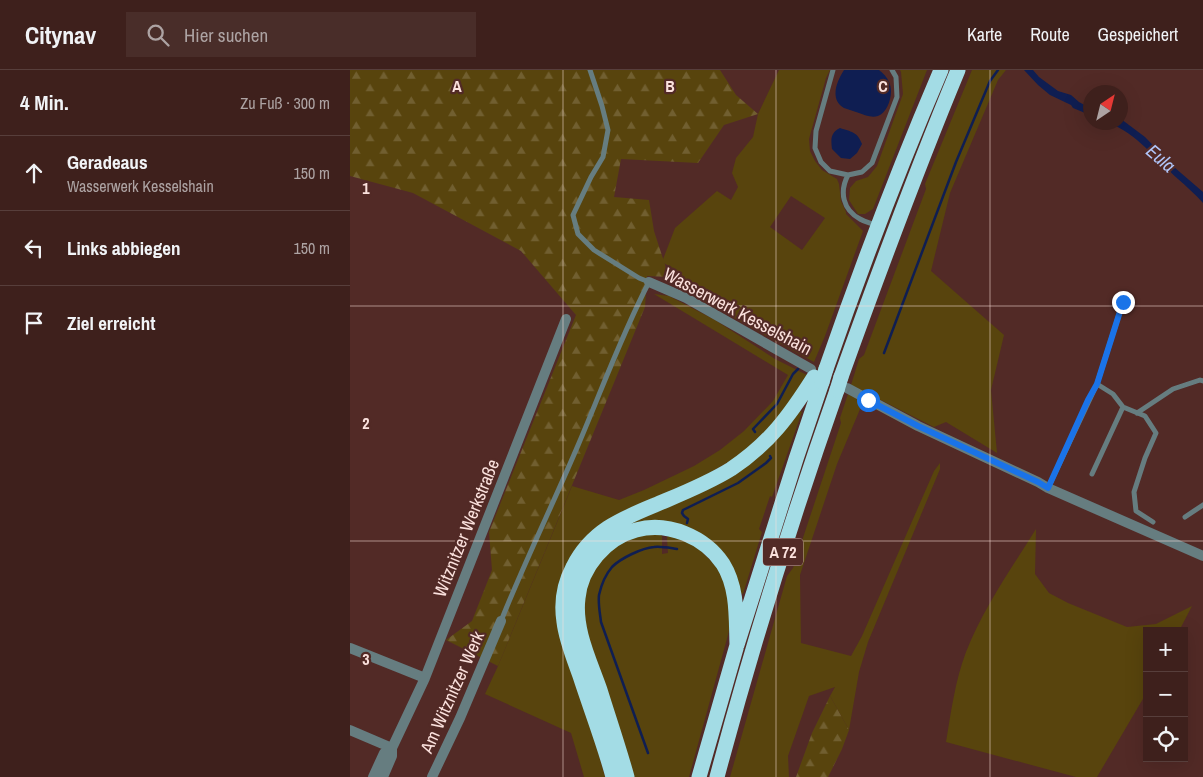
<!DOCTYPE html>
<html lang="de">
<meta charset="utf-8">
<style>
body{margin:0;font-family:"Archivo Narrow",sans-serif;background:#492d29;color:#f1f3f6}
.controls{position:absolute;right:15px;bottom:15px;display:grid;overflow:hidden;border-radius:0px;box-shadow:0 5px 20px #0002}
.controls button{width:45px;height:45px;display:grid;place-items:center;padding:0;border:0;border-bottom:1px solid #573e3b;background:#3e201c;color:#f1f3f6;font:25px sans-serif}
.compass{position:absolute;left:733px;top:15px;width:45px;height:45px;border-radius:50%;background:#3e201c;box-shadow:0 5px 20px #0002;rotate:35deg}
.stop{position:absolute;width:15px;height:15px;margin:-11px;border:4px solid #1a73e8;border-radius:50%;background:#fff}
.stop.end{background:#1a73e8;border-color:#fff;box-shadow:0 1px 5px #0008}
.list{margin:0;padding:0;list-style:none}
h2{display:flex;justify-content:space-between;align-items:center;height:65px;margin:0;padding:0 20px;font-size:21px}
h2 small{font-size:16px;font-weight:400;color:#ada3a3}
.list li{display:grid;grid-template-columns:32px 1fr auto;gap:15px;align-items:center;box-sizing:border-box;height:75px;padding:0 20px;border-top:1px solid #573e3b}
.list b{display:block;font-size:19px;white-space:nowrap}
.list p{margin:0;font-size:16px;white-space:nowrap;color:#ada3a3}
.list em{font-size:16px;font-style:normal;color:#ada3a3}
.icon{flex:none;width:28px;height:28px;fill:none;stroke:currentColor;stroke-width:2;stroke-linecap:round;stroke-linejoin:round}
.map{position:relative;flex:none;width:853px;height:707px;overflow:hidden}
header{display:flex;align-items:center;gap:30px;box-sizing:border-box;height:70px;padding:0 25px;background:#3e201c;border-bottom:1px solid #573e3b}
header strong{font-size:24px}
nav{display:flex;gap:28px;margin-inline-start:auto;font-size:18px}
.search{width:350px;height:45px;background:#492d29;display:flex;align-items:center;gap:12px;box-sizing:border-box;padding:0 18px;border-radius:0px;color:#ada3a3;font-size:19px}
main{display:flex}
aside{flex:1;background:#3e201c}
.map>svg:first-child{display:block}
</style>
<header>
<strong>Citynav</strong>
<div class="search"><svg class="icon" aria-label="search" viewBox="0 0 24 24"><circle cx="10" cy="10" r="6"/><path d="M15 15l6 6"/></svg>Hier suchen</div>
<nav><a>Karte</a><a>Route</a><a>Gespeichert</a></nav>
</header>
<main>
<aside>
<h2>4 Min.<small>Zu Fuß · 300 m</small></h2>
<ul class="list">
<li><svg class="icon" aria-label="ahead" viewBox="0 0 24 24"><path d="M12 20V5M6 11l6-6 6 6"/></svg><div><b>Geradeaus</b><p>Wasserwerk Kesselshain</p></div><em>150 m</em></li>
<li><svg class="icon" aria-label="left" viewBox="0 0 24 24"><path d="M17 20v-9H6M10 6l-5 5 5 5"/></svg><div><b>Links abbiegen</b></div><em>150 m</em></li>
<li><svg class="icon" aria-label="arrive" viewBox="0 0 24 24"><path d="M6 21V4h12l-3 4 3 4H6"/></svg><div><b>Ziel erreicht</b></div></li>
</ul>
</aside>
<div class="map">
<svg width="853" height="707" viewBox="0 0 853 707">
<defs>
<pattern id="forest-firs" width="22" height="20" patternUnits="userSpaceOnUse" patternTransform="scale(1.25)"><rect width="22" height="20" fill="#58440d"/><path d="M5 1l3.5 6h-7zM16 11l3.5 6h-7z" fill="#715f30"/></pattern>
</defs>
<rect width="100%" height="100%" fill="#522a26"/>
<path fill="#58440d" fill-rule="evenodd" d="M429 0H480L476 8 459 69 460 81 465 91 472 100 487 109 489 114 491 131 496 142V144L513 161 475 266 464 292 353 231 324 199 312 192 325 158 367 121 381 130 388 117 382 103 386 88 403 67 408 44ZM441 126 475 148 452 180 420 157Z
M550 0H577L523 139 515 144H508L499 130 500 118 506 111 518 107 527 96 553 24 551 2Z
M622 0H656L648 10 600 123 581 201 654 265 641 320 647 383 596 352 584 357 501 315 509 289 514 285 576 119 575 114Z
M304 224 319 226 365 250 425 289 457 305 431 346 392 384 225 481 246 675 255 707H234L221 663 135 624 148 596 222 416 269 430 294 420 344 396 370 380 394 361 423 331 438 305Z
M498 324 513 332 487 394 450 505 451 573 501 586 512 566 584 401 590 393V399L518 572 509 602 499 660 480 626 485 617 459 626 438 686 439 707H380L437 506 443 498 491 353 490 348Z
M448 340 452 342 422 427 420 426 409 459 412 462 393 524 388 522C385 512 383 500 376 491 331 422 225 454 223 536 222 559 232 581 239 603 249 633 259 663 268 693L272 707H267L259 678 223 571C220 557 217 544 218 530 220 502 238 475 261 460 272 453 286 447 299 442 315 435 332 430 348 422 374 409 401 393 421 373 431 363 440 352 448 340Z
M686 459 685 504 699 523 718 533 777 557 806 554 842 536 829 561H797V622L747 707H726L596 672C601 642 605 611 616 582 633 539 661 499 686 459Z
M308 463 312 466V484L318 483 317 468 319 464 340 470 374 504 382 546 378 565 339 707H282L233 549 235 516 255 483 279 467Z"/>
<path fill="url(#forest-firs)" d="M0 0H370L386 25 408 44 374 55 348 93 271 89 264 127 299 130 304 161 319 207 297 206 295 237 148 596 96 570 122 551 142 500 139 462 226 245 171 181 63 123 0 106Z
M480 626 499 660 492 679 478 707H446L462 663Z"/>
<path fill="#0f1e52" d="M494 0H529C533 3 537 7 539 12 544 22 539 42 528 46 521 48 515 45 509 43 504 41 499 40 494 38 479 29 487 11 494 0Z
M674 0H683L689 7 708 21 721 25 729 32 740 38V45L723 38 721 35 700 25 688 15Z
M771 49 795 67 824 97 853 122V133C845 124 837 117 828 109 806 89 787 64 759 53L770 52Z
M490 58C501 62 507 61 512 74L507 83 500 89 491 88 482 79C481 70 480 63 490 58Z"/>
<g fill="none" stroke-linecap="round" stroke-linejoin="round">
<path stroke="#0f1e52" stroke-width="2.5" d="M534 283 606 92 640 11 648 0
M405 362 403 359 427 334 443 304 448 299
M337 453 338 449 334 446 332 443 333 440 388 413 416 393 421 388 420 386
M298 683 251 552C250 543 248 534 249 525 251 516 256 504 262 497 271 488 292 478 304 477 311 476 320 478 327 479"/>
<path stroke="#667d80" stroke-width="5" d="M483 0 466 61 465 78 471 92 480 101 498 105 512 102 522 93 547 27 546 7 542 0
M498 105C489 122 493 140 510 149 515 152 520 153 525 155
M773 337 795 346 806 363 795 388 784 422 786 441 803 452
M787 343 823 319 850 310 853 311
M742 404 773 337 763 324 747 314
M698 418 747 314 773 232
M835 447 853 435
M151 551C175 491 204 432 229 373 252 319 272 264 299 212L289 208 244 180 228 164 223 145 241 107 253 87 258 60 252 36 240 0"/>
<path stroke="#667d80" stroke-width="10" d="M299 212 336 228 461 299
M497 318 568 356 688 412 698 418 853 486
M0 578 75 608
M0 660 42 678
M23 707 34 683 42 678
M33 707 42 686V678L75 608 216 249
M82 707 110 648 151 551"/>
<path stroke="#a3dce5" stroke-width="15" d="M476 299C511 198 549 98 591 0
M491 307C528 204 566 101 608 0
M263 707C254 673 241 640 230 606 224 589 216 570 214 552 211 533 214 514 223 497 241 461 271 449 305 435 331 424 357 414 381 399 419 374 440 345 464 307
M277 707C269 678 259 649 250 620 240 591 224 560 228 528 231 497 256 468 286 460 318 451 355 467 373 494 388 518 386 548 387 575
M349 707 387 575 446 389 472 312
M367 707C402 576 442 448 487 320"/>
<path stroke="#a3dce5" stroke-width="15" d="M472 312 476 299
M487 320 491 307"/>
</g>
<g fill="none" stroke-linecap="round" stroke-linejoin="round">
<path stroke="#1a73e8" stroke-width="6" d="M518 330 568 356 688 412 698 418 738 330 747 314 773 232"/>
</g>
<path fill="none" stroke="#fbe1dd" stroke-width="1" stroke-opacity="0.55" d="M213 0V707M426 0V707M640 0V707M0 236H853M0 471H853"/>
<g text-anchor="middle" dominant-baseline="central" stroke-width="4.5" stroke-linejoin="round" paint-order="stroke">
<rect fill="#522a26" stroke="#c8aaa6" stroke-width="1" x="413" y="468.5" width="40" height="27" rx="4"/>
<g font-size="16" font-weight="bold" fill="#fbe1dd">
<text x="433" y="482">A 72</text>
</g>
<g font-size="18" fill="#fbe1dd" stroke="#522a26">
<text transform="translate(388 241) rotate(28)">Wasserwerk Kesselshain</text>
<text transform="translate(116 458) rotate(-68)">Witznitzer Werkstraße</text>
<text transform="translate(102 622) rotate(-66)">Am Witznitzer Werk</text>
</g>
<g font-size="19" font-style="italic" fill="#b1c6f9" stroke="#522a26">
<text transform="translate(811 88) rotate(41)">Eula</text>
</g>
</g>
<g font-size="16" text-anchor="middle" font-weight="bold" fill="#fbe1dd" stroke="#522a26" stroke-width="4.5" stroke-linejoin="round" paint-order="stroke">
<text x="107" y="22">A</text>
<text x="320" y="22">B</text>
<text x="533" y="22">C</text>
<text x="16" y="124">1</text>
<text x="16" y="359">2</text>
<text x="16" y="595">3</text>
</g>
</svg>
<div class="controls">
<button>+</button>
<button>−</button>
<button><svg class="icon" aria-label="locate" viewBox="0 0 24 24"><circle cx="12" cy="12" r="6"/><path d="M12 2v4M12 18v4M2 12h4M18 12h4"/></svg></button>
</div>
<svg class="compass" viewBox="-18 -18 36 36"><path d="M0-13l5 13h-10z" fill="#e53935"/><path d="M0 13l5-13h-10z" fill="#ada3a3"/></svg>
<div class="stop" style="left:518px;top:330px"></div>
<div class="stop end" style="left:773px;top:232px"></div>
</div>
</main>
